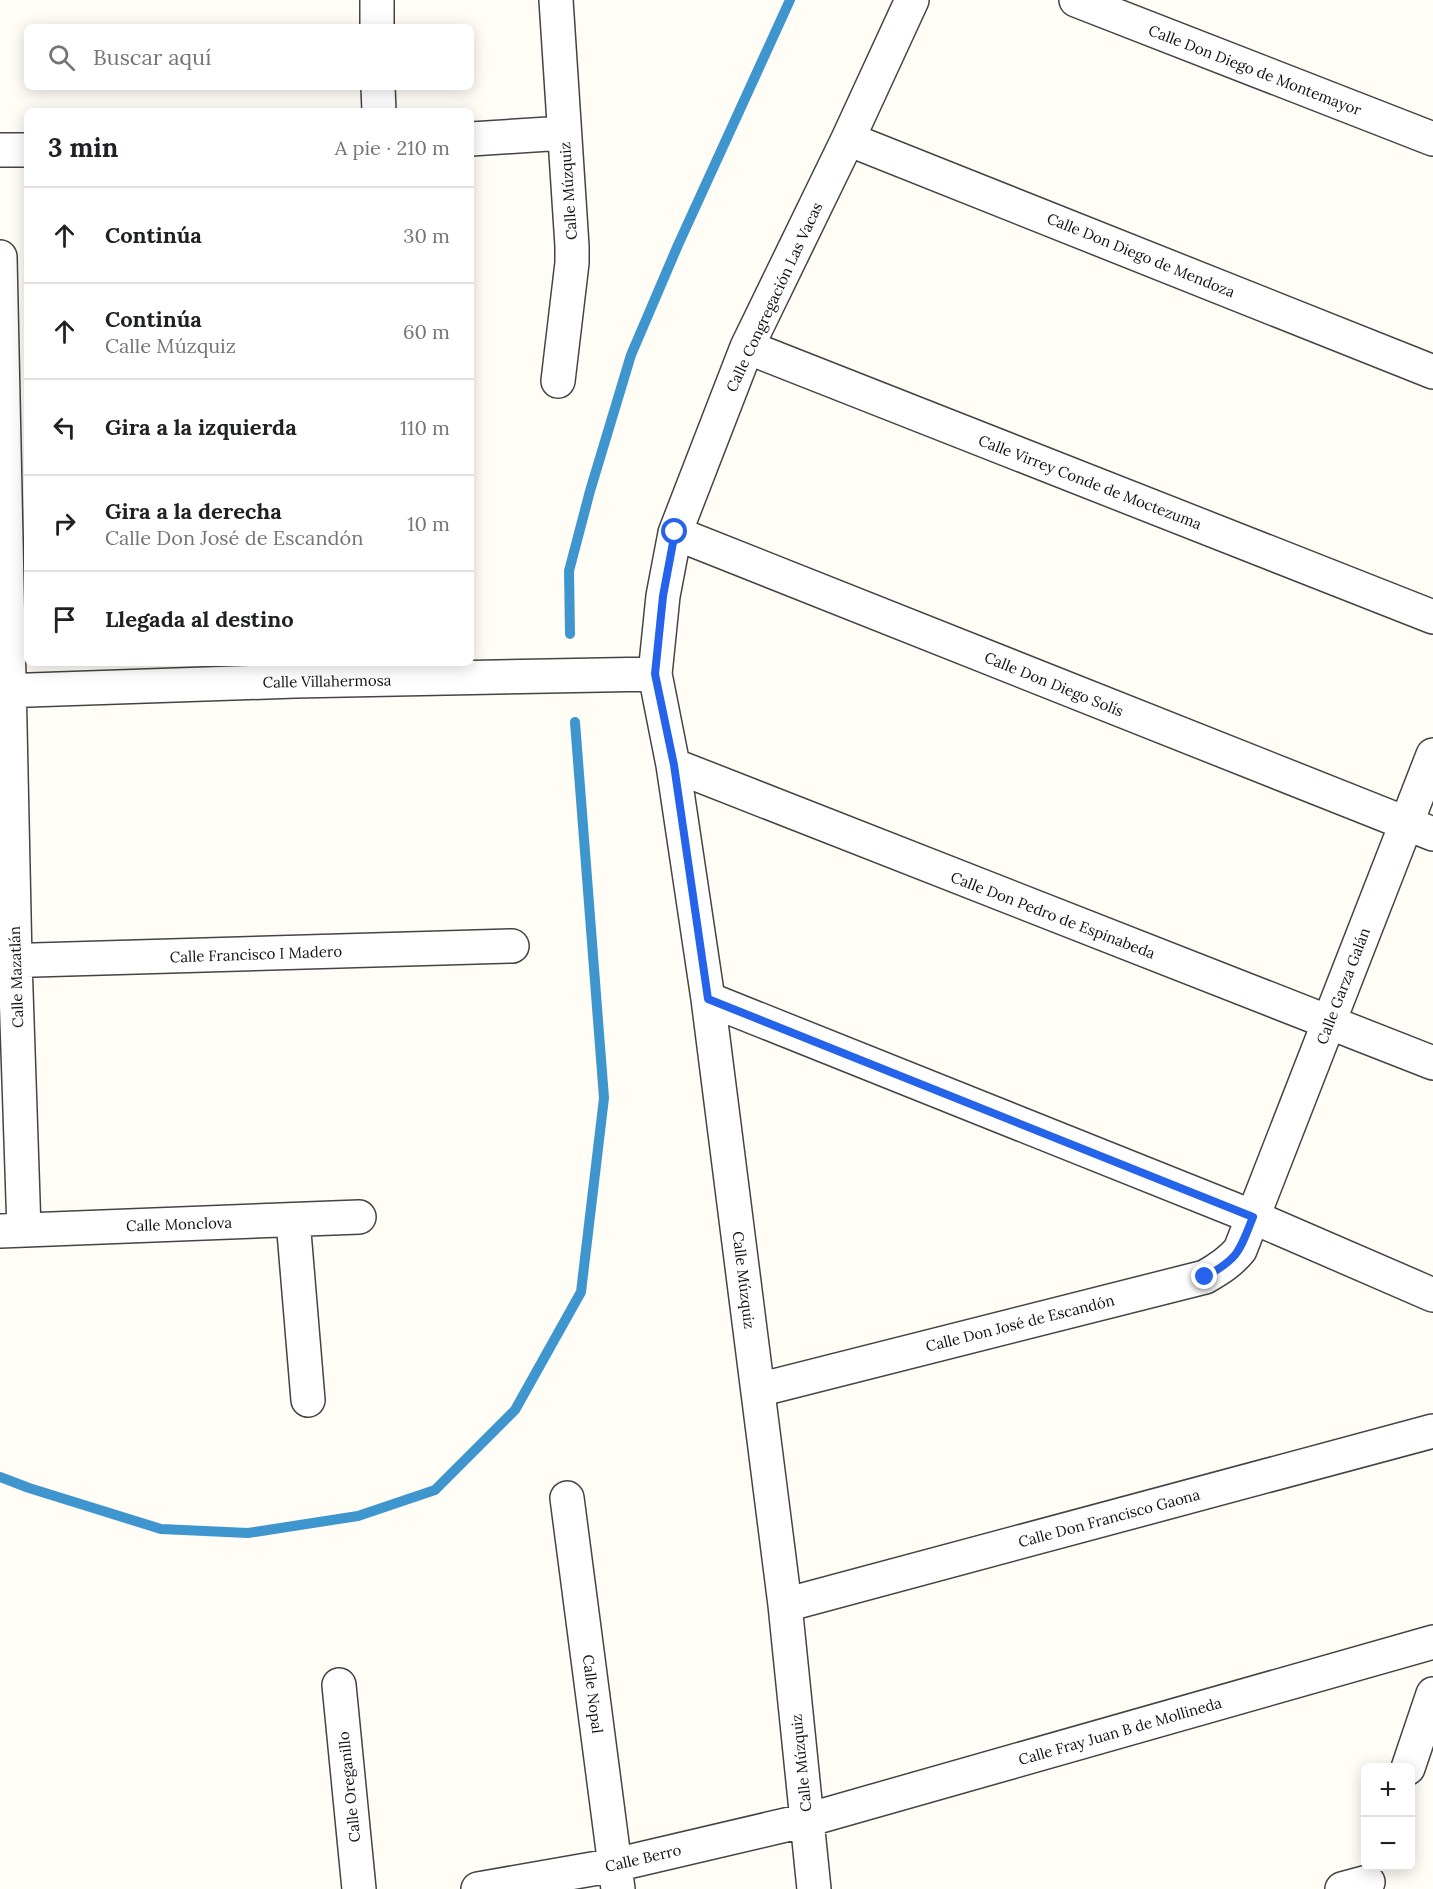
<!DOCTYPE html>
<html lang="es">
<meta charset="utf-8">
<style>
body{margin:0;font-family:Lora,serif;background:#f2f2f2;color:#202124}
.controls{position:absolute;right:18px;bottom:18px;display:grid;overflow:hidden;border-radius:9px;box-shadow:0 3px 15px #0003}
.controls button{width:54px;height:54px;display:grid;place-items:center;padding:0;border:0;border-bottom:2px solid #e0e0e0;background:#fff;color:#202124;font:30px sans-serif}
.stop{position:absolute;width:18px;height:18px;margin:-14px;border:4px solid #2563eb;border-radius:50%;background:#fff}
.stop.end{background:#2563eb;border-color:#fff;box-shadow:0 2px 6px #0008}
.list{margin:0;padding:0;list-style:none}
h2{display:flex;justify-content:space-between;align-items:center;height:78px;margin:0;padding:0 24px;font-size:26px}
h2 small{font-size:20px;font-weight:400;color:#757577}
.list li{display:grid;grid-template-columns:39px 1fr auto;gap:18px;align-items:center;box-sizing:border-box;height:96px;padding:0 24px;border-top:2px solid #e0e0e0}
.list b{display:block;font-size:22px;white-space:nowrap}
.list p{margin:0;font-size:20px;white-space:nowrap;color:#757577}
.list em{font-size:20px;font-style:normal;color:#757577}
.icon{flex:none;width:33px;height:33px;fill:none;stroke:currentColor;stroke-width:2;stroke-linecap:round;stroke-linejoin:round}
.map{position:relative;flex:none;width:1433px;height:1889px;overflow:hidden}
.search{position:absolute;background:#fff;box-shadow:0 3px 15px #0003;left:24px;top:24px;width:450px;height:66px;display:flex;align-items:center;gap:15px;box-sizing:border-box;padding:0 21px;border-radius:9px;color:#757577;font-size:22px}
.panel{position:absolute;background:#fff;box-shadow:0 3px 15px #0003;left:24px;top:108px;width:450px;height:558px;border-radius:9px}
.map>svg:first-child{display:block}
</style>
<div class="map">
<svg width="1433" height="1889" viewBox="0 0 1433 1889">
<rect width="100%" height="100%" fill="#fffdf5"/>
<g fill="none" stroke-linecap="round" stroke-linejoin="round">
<path stroke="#3f96cf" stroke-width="10" d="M570 634 569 571 590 491 631 355 678 245 790 0
M0 1477 29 1488 161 1529 248 1533 358 1516 435 1490 515 1410 581 1292 604 1098 575 722"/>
<g stroke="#444" stroke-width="36">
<path id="street" d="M377 0V27
M556 0 572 246V263L558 381
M1076 0 1433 139
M378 87 379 111
M471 139 564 133
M848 139 1433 372
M0 150H27
M0 257 15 961 24 1230
M747 347 1433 617
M675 533 1433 834
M0 691 295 681 655 674
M673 765 1433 1063
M0 961 512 946
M708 999 1253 1217 1433 1295
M293 1220 308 1400
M0 1231 359 1217
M758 1390 1205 1277C1219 1269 1230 1262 1240 1250L1433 755
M567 1498 618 1889
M785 1605 1433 1431
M339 1685 359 1889
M1408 1768 1433 1694
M478 1889 615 1865 807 1820 1433 1642
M814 1889 785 1605 708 999 673 765 655 674 663 596 675 533 747 347 848 139 912 0
M1342 1889 1368 1882"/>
</g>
<use href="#street" stroke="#fff" stroke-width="33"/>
</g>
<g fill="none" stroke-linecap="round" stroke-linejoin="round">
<path stroke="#2563eb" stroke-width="8" d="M675 532 663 596 655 674 674 765 708 999 1253 1217C1239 1252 1239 1258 1205 1277"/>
</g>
<g text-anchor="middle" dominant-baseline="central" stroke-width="6" stroke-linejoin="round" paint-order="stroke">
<g font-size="15" fill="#111" stroke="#fff">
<text transform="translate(1255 70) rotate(21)">Calle Don Diego de Montemayor</text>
<text transform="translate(568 191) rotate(-94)">Calle Múzquiz</text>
<text transform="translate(1141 255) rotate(22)">Calle Don Diego de Mendoza</text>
<text transform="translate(774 297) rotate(-65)">Calle Congregación Las Vacas</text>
<text transform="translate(1090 482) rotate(21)">Calle Virrey Conde de Moctezuma</text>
<text transform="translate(327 681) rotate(-1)">Calle Villahermosa</text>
<text transform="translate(1054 684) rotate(22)">Calle Don Diego Solís</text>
<text transform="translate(1053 915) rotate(21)">Calle Don Pedro de Espinabeda</text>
<text transform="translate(256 954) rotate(-2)">Calle Francisco I Madero</text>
<text transform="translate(16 977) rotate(-92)">Calle Mazatlán</text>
<text transform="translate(1343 986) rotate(-69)">Calle Garza Galán</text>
<text transform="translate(179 1224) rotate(-2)">Calle Monclova</text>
<text transform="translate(744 1280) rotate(83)">Calle Múzquiz</text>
<text transform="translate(1020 1323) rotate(-14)">Calle Don José de Escandón</text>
<text transform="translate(1109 1518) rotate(-15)">Calle Don Francisco Gaona</text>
<text transform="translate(593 1694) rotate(83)">Calle Nopal</text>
<text transform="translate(1120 1731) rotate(-16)">Calle Fray Juan B de Mollineda</text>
<text transform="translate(801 1763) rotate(-96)">Calle Múzquiz</text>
<text transform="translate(349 1787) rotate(-96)">Calle Oreganillo</text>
<text transform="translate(643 1858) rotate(-13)">Calle Berro</text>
</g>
</g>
</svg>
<div class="controls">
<button>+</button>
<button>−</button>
</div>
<div class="stop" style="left:675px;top:532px"></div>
<div class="stop end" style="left:1205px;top:1277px"></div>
<div class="search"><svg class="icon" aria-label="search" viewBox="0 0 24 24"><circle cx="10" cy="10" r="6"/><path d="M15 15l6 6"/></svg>Buscar aquí</div>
<section class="panel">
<h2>3 min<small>A pie · 210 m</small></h2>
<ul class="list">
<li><svg class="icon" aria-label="ahead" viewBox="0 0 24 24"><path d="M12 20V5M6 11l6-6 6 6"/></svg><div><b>Continúa</b></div><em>30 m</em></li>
<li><svg class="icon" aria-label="ahead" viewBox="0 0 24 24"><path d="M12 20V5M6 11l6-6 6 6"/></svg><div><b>Continúa</b><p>Calle Múzquiz</p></div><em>60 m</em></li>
<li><svg class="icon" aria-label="left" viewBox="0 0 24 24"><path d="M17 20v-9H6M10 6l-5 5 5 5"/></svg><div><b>Gira a la izquierda</b></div><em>110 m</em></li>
<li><svg class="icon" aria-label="right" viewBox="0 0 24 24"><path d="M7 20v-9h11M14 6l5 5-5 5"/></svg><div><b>Gira a la derecha</b><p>Calle Don José de Escandón</p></div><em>10 m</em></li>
<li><svg class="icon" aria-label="arrive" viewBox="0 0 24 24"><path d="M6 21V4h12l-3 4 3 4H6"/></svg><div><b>Llegada al destino</b></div></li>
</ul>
</section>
</div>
